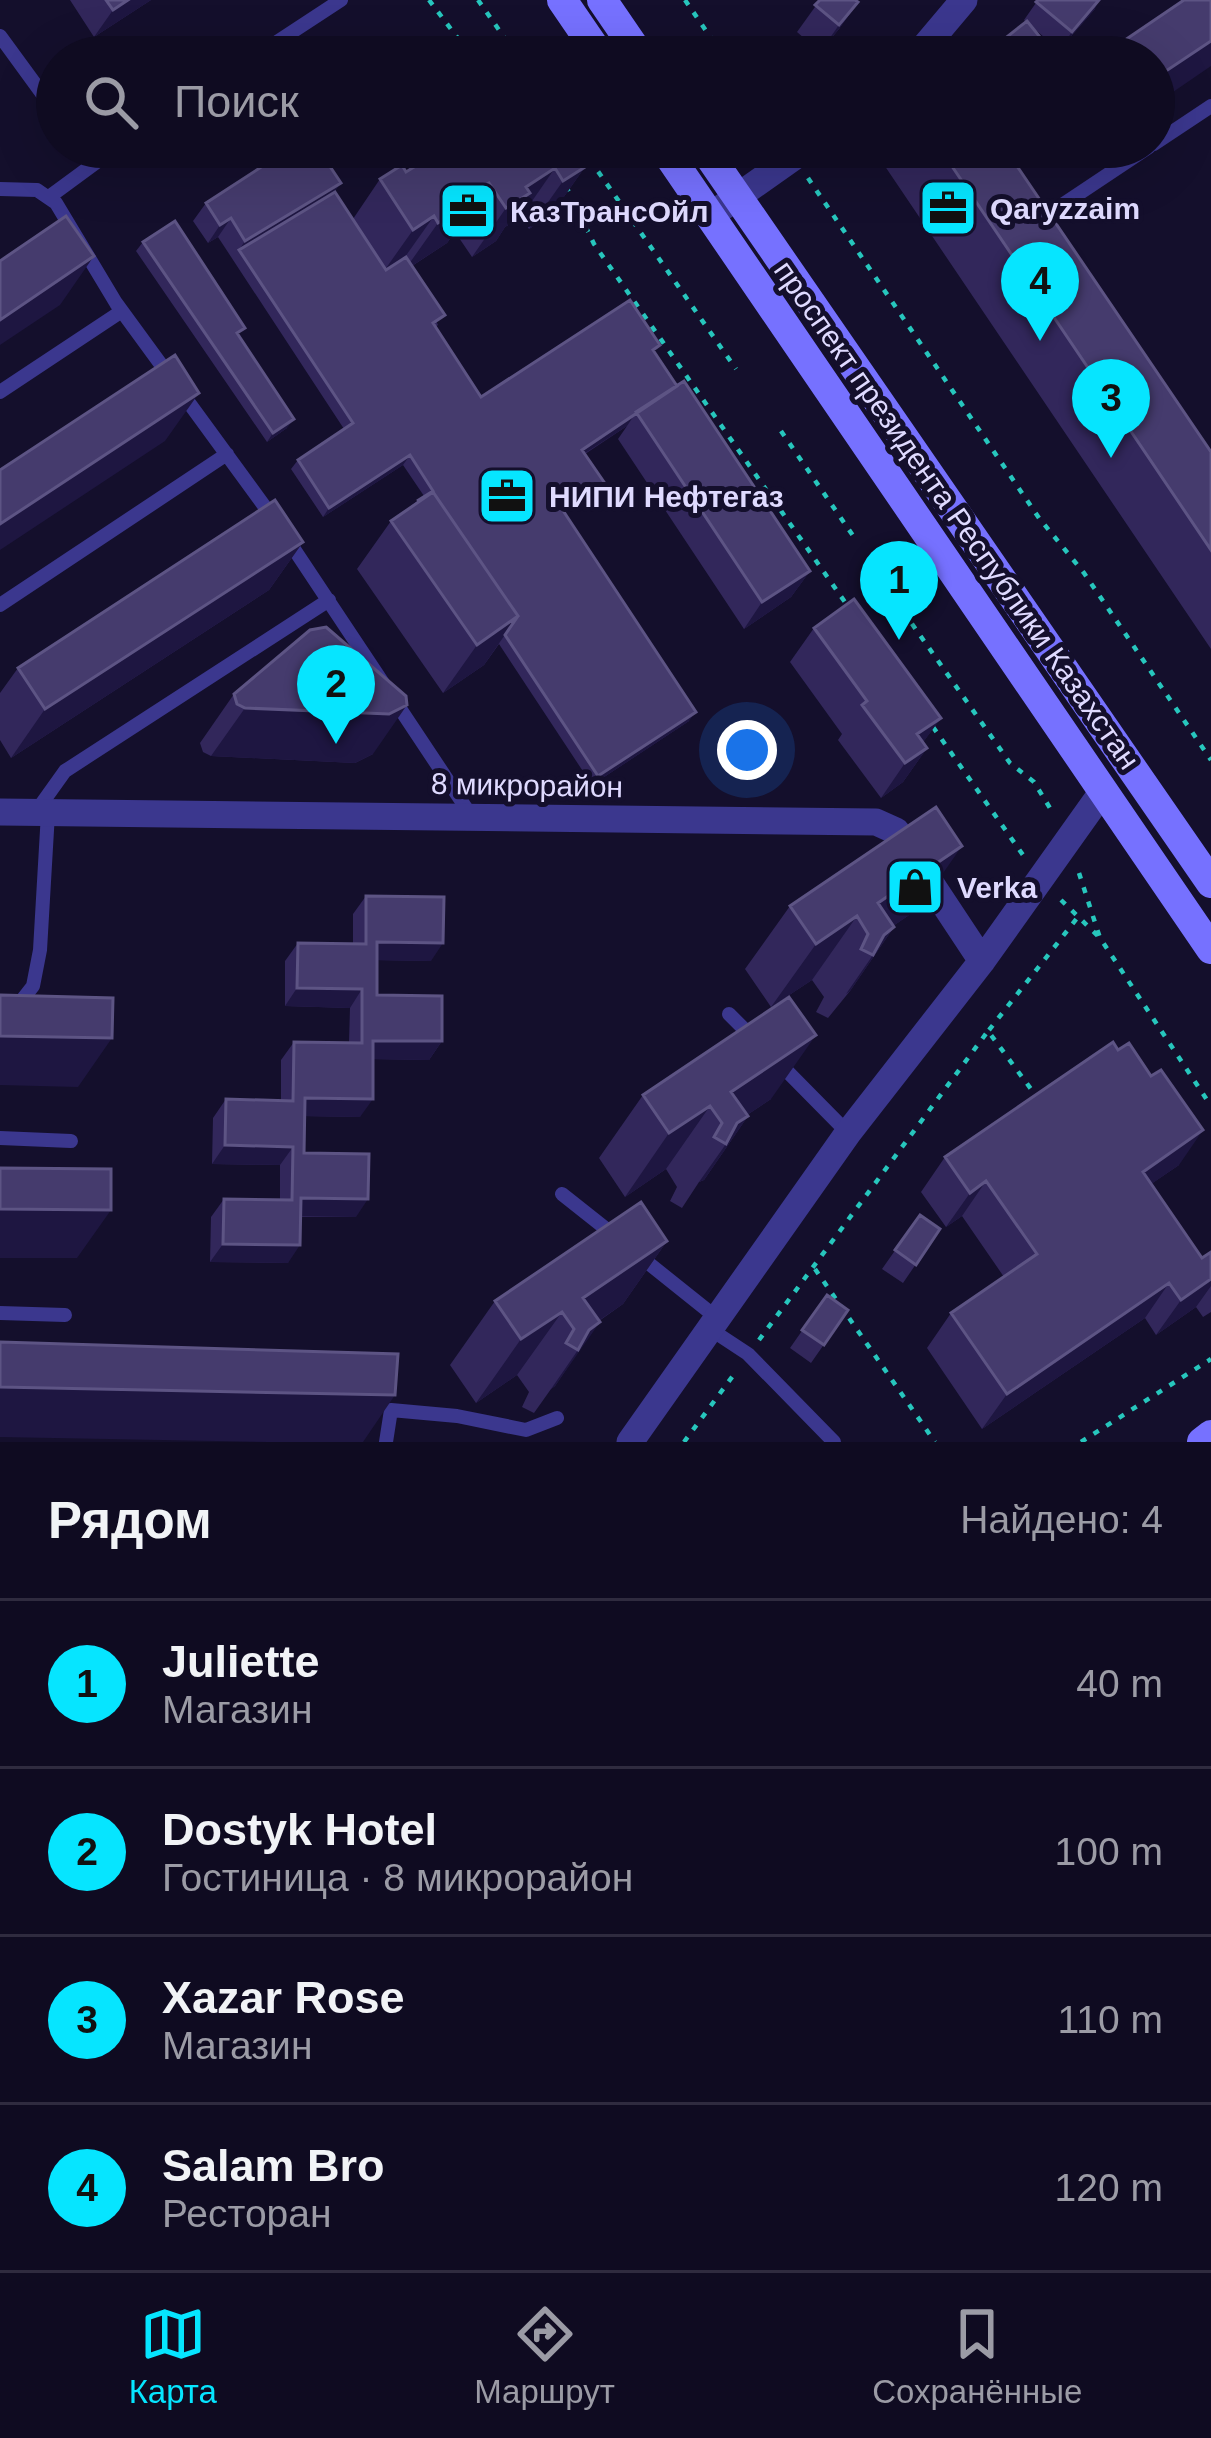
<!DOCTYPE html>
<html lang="ru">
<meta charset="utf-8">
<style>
body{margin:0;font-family:Arial,sans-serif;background:#18142a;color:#f1f3f6}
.you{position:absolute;left:747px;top:750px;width:42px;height:42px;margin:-30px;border:9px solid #fff;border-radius:50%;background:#1a73e8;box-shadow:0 0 0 18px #1a73e833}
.badge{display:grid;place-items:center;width:78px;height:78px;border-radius:50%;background:#06e5ff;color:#111;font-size:39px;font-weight:700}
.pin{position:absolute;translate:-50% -99px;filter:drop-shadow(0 3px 6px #0008)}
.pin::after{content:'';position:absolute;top:63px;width:42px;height:36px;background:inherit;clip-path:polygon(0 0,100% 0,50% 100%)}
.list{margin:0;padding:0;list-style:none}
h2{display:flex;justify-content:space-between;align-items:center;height:156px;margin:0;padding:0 48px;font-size:51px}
h2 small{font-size:39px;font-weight:400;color:#9b9ba5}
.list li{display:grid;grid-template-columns:78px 1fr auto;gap:36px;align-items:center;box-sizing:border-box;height:168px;padding:0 48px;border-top:3px solid #2f2b3f}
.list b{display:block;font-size:45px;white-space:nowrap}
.list p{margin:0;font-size:39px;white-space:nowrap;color:#9b9ba5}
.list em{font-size:39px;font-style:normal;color:#9b9ba5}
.icon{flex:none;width:66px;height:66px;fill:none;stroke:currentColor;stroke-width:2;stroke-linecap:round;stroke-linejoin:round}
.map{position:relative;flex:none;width:1211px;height:1442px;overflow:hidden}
.search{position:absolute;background:#0f0b21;box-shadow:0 12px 48px #0002;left:36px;right:36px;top:36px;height:132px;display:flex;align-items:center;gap:30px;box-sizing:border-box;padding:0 42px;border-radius:66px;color:#9b9ba5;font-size:45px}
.sheet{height:828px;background:#0f0b21}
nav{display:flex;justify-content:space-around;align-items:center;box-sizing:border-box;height:168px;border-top:3px solid #2f2b3f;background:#0f0b21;font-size:33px;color:#9b9ba5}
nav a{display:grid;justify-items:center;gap:6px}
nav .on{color:#06e5ff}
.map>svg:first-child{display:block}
</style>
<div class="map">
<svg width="1211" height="1442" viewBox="0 0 1211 1442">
<rect width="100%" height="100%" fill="#140f2c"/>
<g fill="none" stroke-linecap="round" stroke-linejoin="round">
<path stroke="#27c6bd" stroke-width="4.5" stroke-dasharray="6 9" stroke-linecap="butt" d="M429 0 472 57
M478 0 518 57
M685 0 724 57
M581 147 736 369
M808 178 1039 518 1084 573 1211 760
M566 186 594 244 847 605
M781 431 856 540
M886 587 1010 763 1034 782 1053 813
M933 727 1023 855
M1079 873 1100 938 1211 1106
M1061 900 1100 938
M989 1030 1078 917
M815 1269 935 1442
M759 1340 988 1031 1031 1089
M684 1442 735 1373
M1081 1442 1211 1359"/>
<path stroke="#3b378e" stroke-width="14" d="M0 36 57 114
M254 57 341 0
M1154 144 1211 106
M78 147 90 165
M0 189 37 190 56 203 116 303 273 518
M49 197 117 147
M1041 219 1149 147
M0 392 122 311
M286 537 472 817
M0 605 227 454
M35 813 65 771 329 600
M729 1014 752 1037
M0 1016 11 1014 33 986 40 950 48 813
M777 1061 848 1133
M0 1138 71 1141
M562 1194 615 1236
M637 1254 717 1318
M0 1313 65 1315
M710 1329 748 1354 834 1442
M386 1442 391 1410 457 1416 526 1430 557 1418"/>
<path stroke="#3b378e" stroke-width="27" d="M916 57 964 0
M710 216 808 147
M0 812 876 822 896 831 982 961
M630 1442 848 1133 982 961 1103 791"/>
<path stroke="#7671ff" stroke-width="30" d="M562 0 601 57
M602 0 641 57
M663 147 1211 949
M703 147 1211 883
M1202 1442 1211 1435"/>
</g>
<path fill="#32275b" d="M70 0H151L94 37Z
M820 0 858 2 839 29 820 52 797 32Z
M1038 0 1095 9 1059 50 1031 26 1044 42 1038 51 1030 57H1003L996 49 1003 40 1026 22 1024 20Z
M475 147H572L585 167 551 215 529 229 521 217 505 227 496 241 472 257 455 232 447 243 412 266 438 325 435 327 481 397 655 352 677 386 810 571 791 597 744 629 618 439 627 426 585 454 597 491 565 513 689 721 592 785 499 644 484 665 443 693 357 569 391 521 424 496 403 465 323 517 291 469 298 460 344 429 218 237 208 243 193 221 206 203 334 192 353 219 380 179 406 172 422 152 458 159Z
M877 147H1004L1211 452V649L874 150Z
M1071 147H1092L1077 157Z
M143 242 239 336 287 428 267 442 136 251Z
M303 542 269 590 11 758 0 740V693L18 668Z
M814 628 941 718 923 742 927 748 903 782 881 798 838 740 842 734 790 662Z
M234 694 373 754 355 763 211 756 203 752 200 743Z
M366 896 431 961 377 960V995L442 1041 429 1060 373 1059 360 1117 305 1116 304 1153 356 1217H301L288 1263 210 1262 211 1217 224 1199 280 1200V1165L212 1164 213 1118 226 1099 281 1100V1060L294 1042 349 1043 350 1008 285 1006V961L298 943 353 944V914Z
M790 906 918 909 893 926 894 927 850 991 828 1018 816 1012 824 997 812 980 771 1007 745 969Z
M643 1095 771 1099 747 1115 748 1116 704 1180 699 1182 682 1208 670 1201 677 1187 666 1169 625 1197 599 1158Z
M945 1157 1179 1165 1151 1184 1202 1258 1211 1252V1312L1203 1317 1196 1307 1156 1335 1145 1318 982 1429 927 1348 951 1313 1004 1277 962 1216 946 1227 921 1192Z
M920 1215 940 1229 903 1283 882 1269Z
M667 1241 623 1304 599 1321 555 1386 551 1389 534 1413 522 1407 529 1392 517 1375 476 1403 450 1365 495 1301Z
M827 1295 848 1310 811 1363 790 1348Z"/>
<path fill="#1e1641" d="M128 0H151L94 37 113 10Z
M1099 0 1095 9 1059 50 1072 32Z
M858 2 839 29 820 52 839 25Z
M1211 41V66L1154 105V79Z
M585 167 551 215 529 229 563 181Z
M555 168 521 217 505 227 496 241 472 257 506 208 526 187Z
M341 183 328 201 239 250 245 241Z
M489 183 447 243 404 271 438 223Z
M434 216 400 264 379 278 413 230Z
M231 218 218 237 208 243 220 225Z
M94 256 60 305 0 345V320Z
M199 393 165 441 0 550V524Z
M633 417 627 426 576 459 582 450Z
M294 419 287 428 267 442 273 433Z
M410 455 403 465 323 517 329 508Z
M604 482 597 491 556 518 562 509Z
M303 542 269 590 11 758 45 709Z
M810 571 791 597 744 629 762 602Z
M518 616 484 665 443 693 477 645Z
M407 705 373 754 355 763 211 756 245 708Z
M696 712 689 721 592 785 598 776Z
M941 718 916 752 917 734Z
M927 748 903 782 881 798 905 763Z
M962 846 918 909 861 948 868 934 878 903Z
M857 916 812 980 771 1007 816 944Z
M894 927 850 991 846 994 873 955 884 935Z
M377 942 443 943 431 961 365 960Z
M297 988 362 989 350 1008 285 1006Z
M816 1035 771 1099 715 1136 722 1123 731 1092Z
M0 1036 112 1038 78 1087 0 1085Z
M373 1041H442L429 1060 361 1059Z
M305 1098 373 1099 360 1117 292 1116Z
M710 1106 666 1169 625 1197 669 1133Z
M748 1116 704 1180 699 1182 726 1144 737 1123Z
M1203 1130 1179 1165 1119 1206 1143 1172Z
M225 1145 293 1147 280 1165 212 1164Z
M986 1181 962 1216 946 1227 970 1193Z
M301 1198 368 1199 356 1217 288 1216Z
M0 1209 111 1210 77 1258H0Z
M667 1241 623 1304 566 1343 574 1329 583 1298Z
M223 1244 300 1245 288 1263 210 1262Z
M1211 1279V1286L1196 1307 1156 1335 1181 1300Z
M1169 1283 1145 1318 982 1429 1007 1394Z
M562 1312 517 1375 476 1403 521 1339Z
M600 1322 555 1386 551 1389 578 1350 589 1330Z
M0 1387 395 1395 363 1442H268L0 1437Z"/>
<path fill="#453b6d" stroke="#5d5484" stroke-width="3" d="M106 0H128L113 10Z
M820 0H855L858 2 839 25 815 5Z
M1038 0H1099L1072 32 1036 2Z
M1184 0H1211V41L1154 79V57H1100Z
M1027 21 1044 42 1026 57H1017L1003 40Z
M292 147H317L341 183 245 241 231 218 220 225 206 203Z
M430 147H450L458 159 477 147H572L585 167 563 181 555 168 526 187 530 193 506 208 489 183 477 190 481 195 438 223 434 216 413 230 380 179 402 165 406 172 427 159 422 152Z
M939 147H1004L1211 452V550Z
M335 192 386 270 406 257 445 315 433 323 481 397 630 300 660 345 653 350 677 386 582 450 604 482 562 509 696 712 598 776 505 635 518 616 433 492 417 501 433 491 410 455 329 508 298 460 353 423 239 250Z
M66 216 94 256 0 320V261Z
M175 221 245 328 237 333 294 419 273 433 143 242Z
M175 355 199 393 0 524V470Z
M684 381 810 571 762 602 636 412Z
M433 492 518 616 477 645 391 521Z
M275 500 303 542 45 709 18 668Z
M854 599 941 718 917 734 927 748 905 763 862 705 867 701 814 628Z
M326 627 406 696 407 705 389 714 245 708 237 704 234 694 310 630Z
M936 807 962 846 878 903 894 927 884 935 873 955 861 949 868 934 857 916 816 944 790 906Z
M366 896 444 897 443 943 377 942V995L442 996V1041H373V1099L305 1098 304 1153 369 1154 368 1199 301 1198 300 1245 223 1244 224 1199 292 1200 293 1147 225 1145 226 1099 293 1101 294 1042 362 1043V989L297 988 298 943 366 944Z
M0 995 113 998 112 1038 0 1036Z
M789 997 816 1035 731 1092 748 1116 737 1123 726 1144 714 1137 722 1123 710 1106 669 1133 643 1095Z
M1113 1042 1118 1050 1129 1043 1151 1076 1161 1070 1203 1130 1143 1172 1202 1258 1211 1252V1279L1181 1300 1169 1283 1007 1394 951 1313 1037 1254 986 1181 970 1193 945 1157Z
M0 1168 111 1169V1210L0 1209Z
M641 1202 667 1241 583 1298 600 1322 589 1330 578 1350 566 1343 574 1329 562 1312 521 1339 495 1301Z
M920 1215 940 1229 916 1265 895 1250Z
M827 1295 848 1310 824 1345 802 1330Z
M0 1342 398 1354 395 1395 0 1387Z"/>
<defs>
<g id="office-square" transform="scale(3)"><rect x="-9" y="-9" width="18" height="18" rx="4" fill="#06e5ff" stroke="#140f2c"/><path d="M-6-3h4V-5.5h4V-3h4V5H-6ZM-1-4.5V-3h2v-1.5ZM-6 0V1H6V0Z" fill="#111"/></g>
<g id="shop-square" transform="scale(3)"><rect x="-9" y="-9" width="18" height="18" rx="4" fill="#06e5ff" stroke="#140f2c"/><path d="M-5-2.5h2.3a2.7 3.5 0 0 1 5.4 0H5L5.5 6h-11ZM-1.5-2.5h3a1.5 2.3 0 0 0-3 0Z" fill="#111"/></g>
</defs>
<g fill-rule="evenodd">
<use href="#office-square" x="948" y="208"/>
<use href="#office-square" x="468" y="211"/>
<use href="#office-square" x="507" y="496"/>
<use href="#shop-square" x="915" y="887"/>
</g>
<g text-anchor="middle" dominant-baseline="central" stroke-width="10" stroke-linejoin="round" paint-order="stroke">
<g font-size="30" font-weight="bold" fill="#dfdaff" stroke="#140f2c" text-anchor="start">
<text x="990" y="208">Qaryzzaim</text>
<text x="510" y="211">КазТрансОйл</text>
<text x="549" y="496">НИПИ Нефтегаз</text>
<text x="957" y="887">Verka</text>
</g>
<g font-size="30" fill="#dfdaff" stroke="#140f2c">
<text transform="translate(957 515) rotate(55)">проспект президента Республики Казахстан</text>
<text transform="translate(527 785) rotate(1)">8 микрорайон</text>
</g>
</g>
</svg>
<div class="you"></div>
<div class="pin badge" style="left:899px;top:640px">1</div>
<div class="pin badge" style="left:336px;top:744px">2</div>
<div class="pin badge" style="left:1111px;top:458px">3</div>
<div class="pin badge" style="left:1040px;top:341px">4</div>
<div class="search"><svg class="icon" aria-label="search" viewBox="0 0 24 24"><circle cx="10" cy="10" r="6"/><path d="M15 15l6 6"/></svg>Поиск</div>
</div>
<section class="sheet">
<h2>Рядом<small>Найдено: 4</small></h2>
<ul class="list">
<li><span class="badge">1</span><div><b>Juliette</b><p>Магазин</p></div><em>40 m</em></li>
<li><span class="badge">2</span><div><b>Dostyk Hotel</b><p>Гостиница · 8 микрорайон</p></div><em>100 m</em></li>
<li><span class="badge">3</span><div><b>Xazar Rose</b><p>Магазин</p></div><em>110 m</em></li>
<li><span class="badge">4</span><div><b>Salam Bro</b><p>Ресторан</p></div><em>120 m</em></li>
</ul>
</section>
<nav>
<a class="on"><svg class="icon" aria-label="map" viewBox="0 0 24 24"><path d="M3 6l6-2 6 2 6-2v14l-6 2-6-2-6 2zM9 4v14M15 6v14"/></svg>Карта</a>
<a><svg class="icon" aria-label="directions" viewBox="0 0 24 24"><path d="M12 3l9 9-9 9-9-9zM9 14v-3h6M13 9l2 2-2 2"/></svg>Маршрут</a>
<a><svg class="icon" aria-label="saved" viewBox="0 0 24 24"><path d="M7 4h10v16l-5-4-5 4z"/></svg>Сохранённые</a>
</nav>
